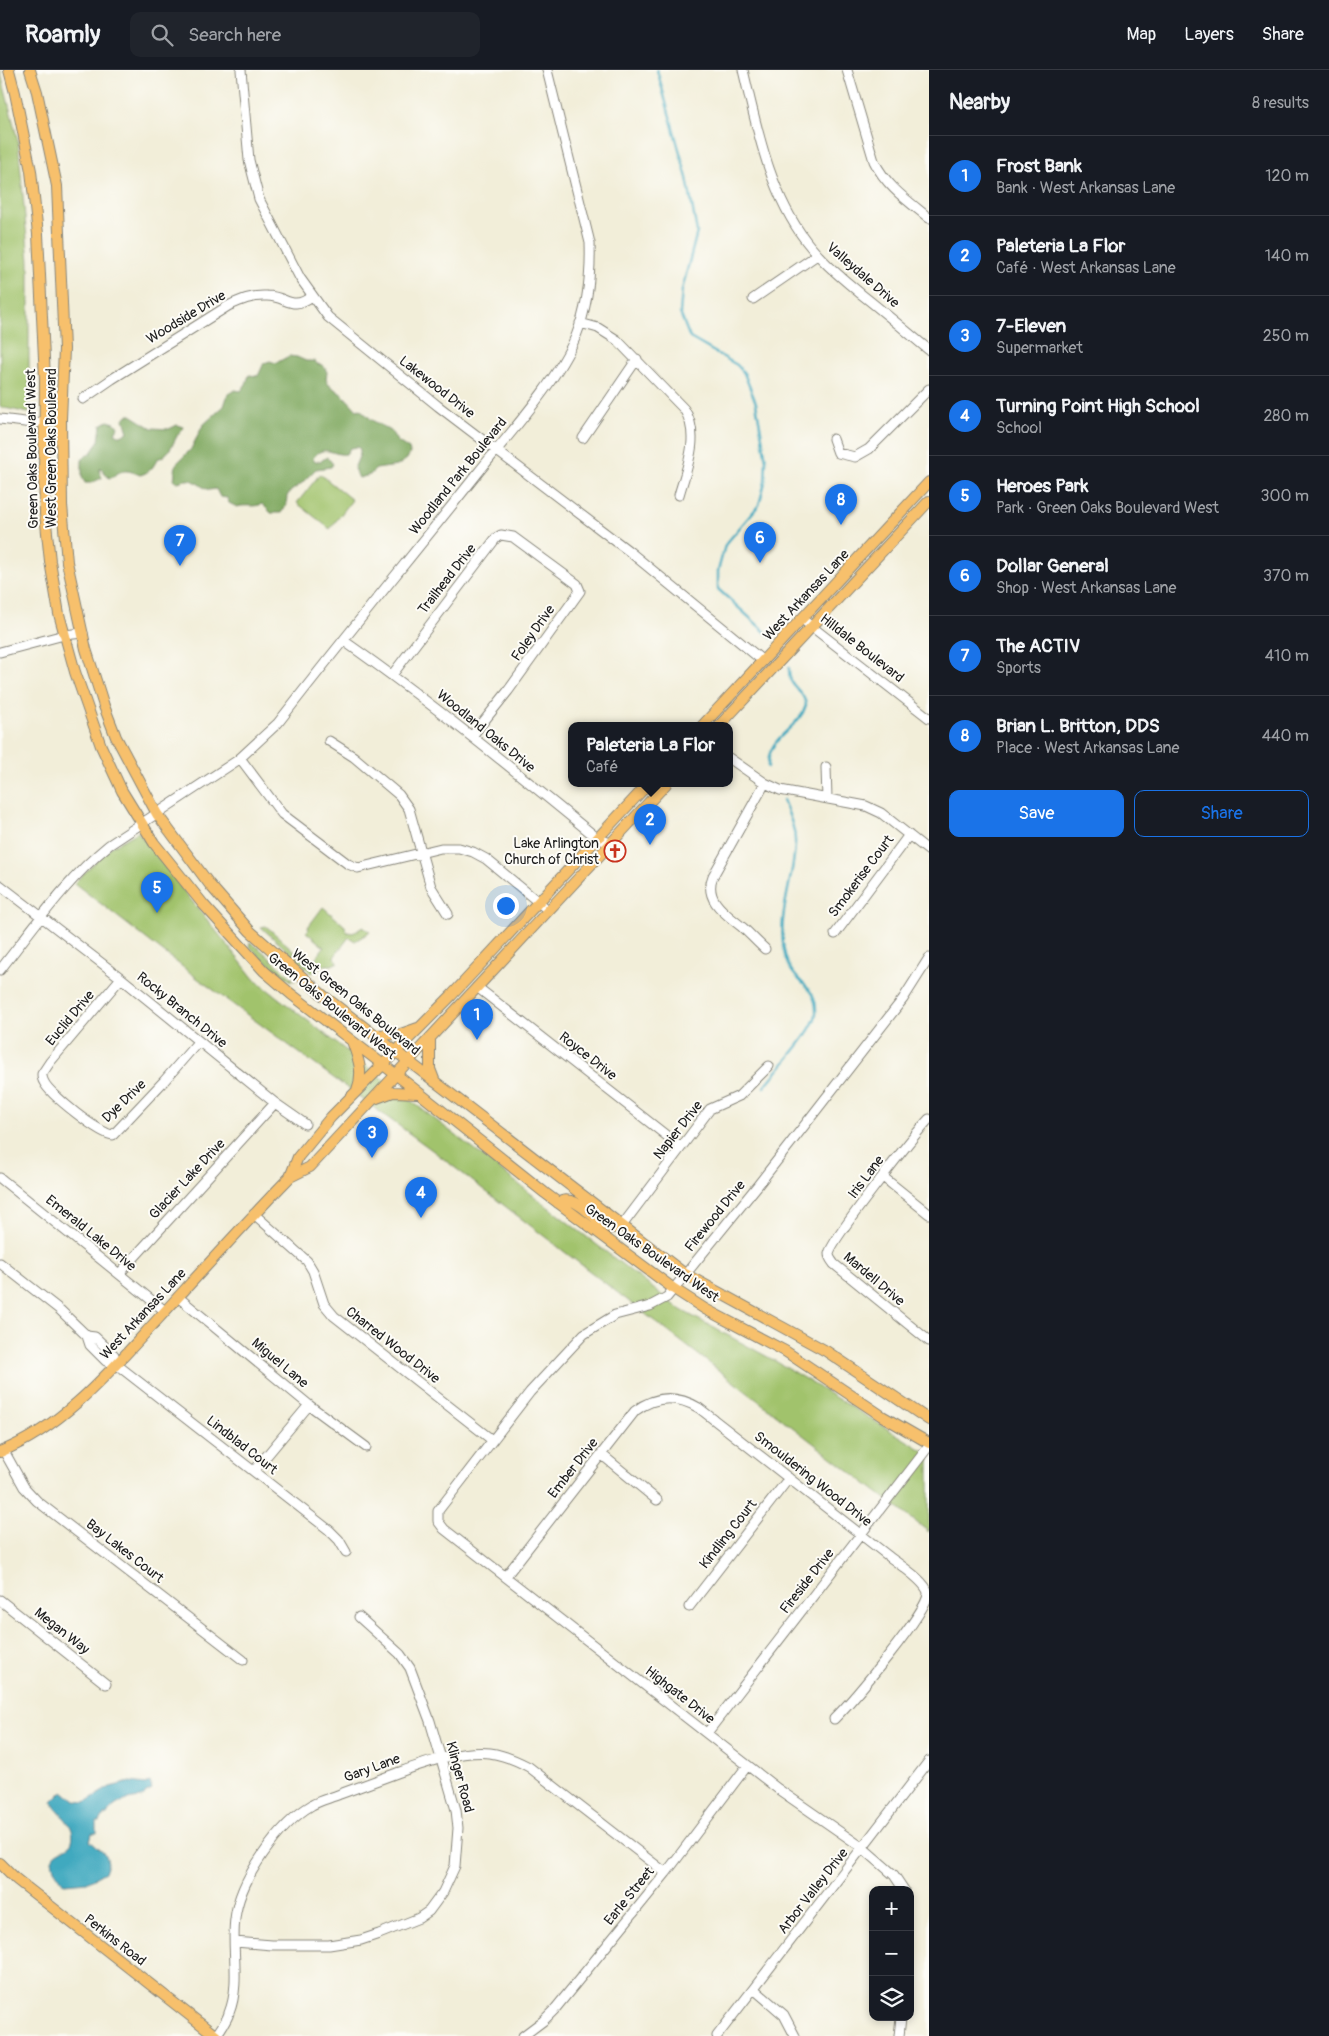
<!DOCTYPE html>
<meta charset="utf-8">
<style>
body{margin:0;font-family:Pangolin,sans-serif;background:#20242c;color:#f1f3f6}
.controls{position:absolute;right:15px;bottom:15px;display:grid;overflow:hidden;border-radius:10px;box-shadow:0 2px 8px #0003}
.controls button{width:45px;height:45px;display:grid;place-items:center;padding:0;border:0;border-bottom:1px solid #363941;background:#171b24;color:#f1f3f6;font:25px sans-serif}
.you{position:absolute;left:505px;top:835px;width:18px;height:18px;margin:-12px;border:4px solid #fff;border-radius:50%;background:#1a73e8;box-shadow:0 0 0 8px #1a73e833}
.badge{display:grid;place-items:center;width:32px;height:32px;border-radius:50%;background:#1a73e8;color:#fff;font-size:16px;font-weight:700}
.pin{position:absolute;translate:-50% -41px;filter:drop-shadow(0 1px 2px #0008)}
.pin::after{content:'';position:absolute;top:26px;width:18px;height:15px;background:inherit;clip-path:polygon(0 0,100% 0,50% 100%)}
.popup{position:absolute;left:568px;top:652px;width:165px;height:65px;box-sizing:border-box;display:grid;place-content:center;border-radius:10px;background:#171b24;filter:drop-shadow(0 1px 4px #0005);font-size:16px;white-space:nowrap;color:#9ea1a6}
.popup b{font-size:19px;color:#f1f3f6}
.popup::after{content:'';position:absolute;left:50%;top:100%;margin-left:-10px;border:10px solid transparent;border-top-color:#171b24}
.list{margin:0;padding:0;list-style:none}
h2{display:flex;justify-content:space-between;align-items:center;height:65px;margin:0;padding:0 20px;font-size:21px}
h2 small{font-size:16px;font-weight:400;color:#9ea1a6}
.list li{display:grid;grid-template-columns:32px 1fr auto;gap:15px;align-items:center;box-sizing:border-box;height:80px;padding:0 20px;border-top:1px solid #363941}
.list b{display:block;font-size:19px;white-space:nowrap}
.list p{margin:0;font-size:16px;white-space:nowrap;color:#9ea1a6}
.list em{font-size:16px;font-style:normal;color:#9ea1a6}
.actions{display:flex;gap:10px;padding:15px 20px}
.actions a{flex:1;padding:11px 0;border:1px solid #1a73e8;border-radius:10px;text-align:center;font-size:18px;color:#1a73e8}
.actions .main{background:#1a73e8;color:#fff}
.icon{flex:none;width:28px;height:28px;fill:none;stroke:currentColor;stroke-width:2;stroke-linecap:round;stroke-linejoin:round}
.map{position:relative;flex:none;width:929px;height:1966px;overflow:hidden}
header{display:flex;align-items:center;gap:30px;box-sizing:border-box;height:70px;padding:0 25px;background:#171b24;border-bottom:1px solid #363941}
header strong{font-size:24px}
nav{display:flex;gap:28px;margin-inline-start:auto;font-size:18px}
.search{width:350px;height:45px;background:#20242c;display:flex;align-items:center;gap:12px;box-sizing:border-box;padding:0 18px;border-radius:10px;color:#9ea1a6;font-size:19px}
main{display:flex}
aside{flex:1;background:#171b24}
.map>svg:first-child{display:block}
</style>
<header>
<strong>Roamly</strong>
<div class="search"><svg class="icon" aria-label="search" viewBox="0 0 24 24"><circle cx="10" cy="10" r="6"/><path d="M15 15l6 6"/></svg>Search here</div>
<nav><a>Map</a><a>Layers</a><a>Share</a></nav>
</header>
<main>
<div class="map">
<svg width="929" height="1966" viewBox="0 0 929 1966">
<rect width="100%" height="100%" fill="#fdfcf7"/>
<filter id="ink" filterUnits="userSpaceOnUse"><feTurbulence type="fractalNoise" baseFrequency=".02" numOctaves="2"/><feDisplacementMap in="SourceGraphic" scale="10" xChannelSelector="R" yChannelSelector="G"/><feConvolveMatrix kernelMatrix="1 2 1 2 8 2 1 2 1" color-interpolation-filters="sRGB"/></filter>
<filter id="wash" filterUnits="userSpaceOnUse"><feTurbulence type="fractalNoise" baseFrequency=".0096" numOctaves="4" result="noise"/><feDisplacementMap in="SourceGraphic" scale="20" xChannelSelector="R" yChannelSelector="G"/><feGaussianBlur stdDeviation="1.12" result="paint"/><feColorMatrix in="noise" values="0 0 0 0 0 0 0 0 0 0 0 0 0 0 0 0 0 1.4 0 .05"/><feComposite in="paint" operator="in"/></filter>
<g filter="url(#wash)">
<rect width="100%" height="100%" fill="#f2eed9"/>
<path fill="#a1c36c" stroke="#5e7044" d="M0 0 18 71 29 191V343L0 337Z
M320 404 352 430 330 459 297 433Z
M138 762C175 812 216 859 254 909L681 1240 777 1292 929 1384V1462L432 1080 197 908 74 813 111 777Z
M323 837 345 856 347 862 353 863 363 857 370 862 355 871 349 867 334 887 338 892 332 895H323L312 903 261 857 266 856 310 895 324 877 306 862 309 859 308 857Z
M250 872 260 879 295 911 290 910 262 889 249 876Z"/>
<path fill="#80a960" stroke="#4e623e" d="M289 286 297 287 306 291H315L317 294 323 295 327 302 326 309 328 314 344 326 357 340 360 339 372 350 391 361 397 371 409 379 410 383 407 389 397 396 376 399 370 405 359 408 354 399 360 384V379L357 377 350 378 346 384C333 386 324 373 313 388L314 391H321L327 387 333 394 331 397 316 399 301 414 291 421 287 426 286 436 281 443H271L262 434C253 438 246 434 237 437L229 433 227 428 220 427 216 419 209 420C195 414 195 406 178 412L174 410 176 394 191 379 203 355 224 336 228 324 235 320 241 321 246 314 249 305 258 306 264 293 270 291 276 293Z
M127 345H131L152 358 169 359 177 355 183 357C182 361 178 363 176 368 172 376 167 387 157 389 154 397 149 403 140 405 135 403 127 399 120 402 115 404 115 407 109 408L101 398 99 400 102 408 91 413H85L82 407V390L87 384H90L99 371 101 355 108 351 115 353 118 357 115 363 121 366 128 362 124 349Z"/>
<path fill="#3fa9bf" stroke="#2e626e" d="M130 1712 145 1714 150 1712 152 1720 146 1723 142 1728C127 1729 115 1732 106 1745L104 1744 100 1752H97V1763H92L90 1771 106 1785 108 1793 105 1802 87 1812 64 1814 54 1799 52 1790C56 1779 69 1781 72 1771 77 1754 57 1744 52 1732L63 1721 75 1731 85 1732 110 1717Z"/>
<g fill="none" stroke-linecap="round" stroke-linejoin="round">
<path stroke="#3fa9bf" stroke-width="2.5" d="M657 0 687 108 697 162 682 220 680 243 690 268 737 295 744 303 756 333 766 390 765 412 759 435 725 475 718 501V519L772 568
M768 697C767 665 799 660 806 635 803 617 788 620 789 598
M764 1017C775 1003 816 959 816 943 817 917 799 915 790 898 787 893 785 886 784 880 777 845 794 809 795 774 796 759 788 743 783 730"/>
</g>
</g>
<g filter="url(#ink)">
<g fill="none" stroke-linecap="round" stroke-linejoin="round">
<g stroke="#87857a" stroke-width="11">
<path id="minor" d="M241 0 249 90 259 129 300 208 328 247 438 336 630 482 763 591
M743 0C757 58 769 122 806 171 822 192 841 207 861 224 884 242 906 261 929 280
M847 0 874 91C886 116 908 131 929 148
M753 229 817 185
M580 253 598 258 617 270 684 339C701 365 687 397 679 425
M83 329 112 309 228 236C241 230 252 225 267 226 287 226 291 242 312 226
M0 349 33 353 61 349
M583 368 637 289
M833 369 838 383 855 387 869 379 929 319
M802 549 929 648
M344 571C431 632 514 700 597 768L610 773
M0 582 64 565 83 563
M392 605 496 468 501 465 513 467 577 514 580 521 508 621 472 666
M329 671 354 687 399 725 409 739 431 817 448 844
M240 688 282 744 348 794 358 798 441 778H459L473 782 486 789 548 840
M729 688 765 713 780 720 866 736 881 743 929 781
M826 697 827 729
M0 815 121 908 275 1033 305 1054
M835 864 909 765
M765 879C757 872 750 864 742 857 726 844 703 830 713 806L765 713
M0 900C34 857 66 810 109 775L238 690 278 653C343 569 411 487 477 404 508 365 557 312 576 266 588 236 591 204 590 173L547 0
M121 908 50 992 42 1004C42 1007 42 1009 44 1012 49 1024 101 1065 113 1065L164 1011 198 972
M477 917 681 1077
M929 1049C915 1064 830 1171 829 1184 829 1188 832 1191 834 1194L929 1271
M883 1107 929 1144
M0 1108 165 1241
M254 1144 307 1191 313 1201 324 1234 334 1246 492 1370
M621 1157 710 1039 739 1026 769 996
M0 1193 60 1240 87 1266 90 1275 106 1291 116 1294 329 1460 339 1470 346 1482
M120 1203 275 1033
M178 1227 309 1335 366 1377
M87 1266 95 1267 114 1285 116 1294
M4 1381 24 1417 37 1431 243 1590
M601 1384 657 1430
M254 1401 309 1335
M506 1506 635 1341C656 1325 677 1325 699 1338 762 1387 825 1436 887 1485 897 1493 926 1511 928 1523 929 1541 850 1633 834 1649
M0 1530 106 1614
M689 1537 789 1408
M707 1663 929 1376
M904 1820 894 1805 863 1778 778 1719 444 1459 438 1451V1441L530 1322 584 1264 615 1245 650 1236 667 1227 758 1115 903 929 929 888
M235 1872 272 1875H329L361 1870 379 1864 419 1848 429 1841 443 1822 455 1796 458 1758 456 1740 430 1651 410 1598 400 1584 359 1547
M754 1919 784 1945 795 1966
M216 1966C220 1959 227 1951 229 1943 241 1913 231 1879 235 1849 239 1810 279 1754 312 1735 320 1730 331 1728 340 1724 359 1717 378 1710 397 1703 425 1693 460 1680 490 1683 504 1685 516 1690 529 1697L666 1803
M523 1966 543 1951 555 1939 666 1803 747 1696
M717 1966 929 1691
M899 1966 901 1947"/>
</g>
<g stroke="#87857a" stroke-width="12">
<path id="major" d="M9 0 15 23 31 101 38 164 45 309 44 405 45 444 50 491 59 544 75 602 101 676 122 721 154 773 203 834 264 901 291 924 403 1010 545 1123 674 1219 705 1239 785 1281 882 1346 929 1373
M30 0 37 22 57 116 64 279 61 349 62 435 67 492 86 579 104 636 116 667 157 744 210 815 250 861 325 927 685 1204 826 1281 929 1350
M702 656 929 412
M719 656 929 431
M374 965 401 964 418 958
M430 969V999L435 1012
M352 971C358 988 364 1002 357 1020
M374 1029 393 1022 418 1023
M290 1107 298 1087 331 1047 451 926 648 714
M558 1133C576 1120 596 1156 613 1158 616 1158 619 1157 621 1157
M0 1382C65 1356 112 1299 158 1249 202 1201 245 1153 290 1107L310 1097 666 714
M0 1793 16 1809 216 1966"/>
</g>
<use href="#minor" stroke="#fff" stroke-width="9"/>
<use href="#major" stroke="#f7c06c" stroke-width="10"/>
</g>
</g>
<defs>
<g id="church-ring" transform="scale(1.125)"><circle r="9.5" fill="#fdfcf7" stroke="#c8321e" stroke-width="1.5"/><path d="M-1.2-6h2.4v3.5h3.3v2.4h-3.3V6h-2.4V-.1h-3.3v-2.4h3.3Z" fill="#c8321e"/></g>
</defs>
<g fill-rule="evenodd">
<use href="#church-ring" x="615" y="781"/>
</g>
<g text-anchor="middle" dominant-baseline="central" stroke-width="4" stroke-linejoin="round" paint-order="stroke">
<g font-size="14" fill="#1c1c1c" stroke="#fdfcf7">
<text transform="translate(863 205) rotate(41)">Valleydale Drive</text>
<text transform="translate(186 247) rotate(-31)">Woodside Drive</text>
<text transform="translate(437 317) rotate(38)">Lakewood Drive</text>
<text transform="translate(51 378) rotate(-90)">West Green Oaks Boulevard</text>
<text transform="translate(32 379) rotate(-91)">Green Oaks Boulevard West</text>
<text transform="translate(458 406) rotate(-51)">Woodland Park Boulevard</text>
<text transform="translate(447 509) rotate(-52)">Trailhead Drive</text>
<text transform="translate(806 525) rotate(-47)">West Arkansas Lane</text>
<text transform="translate(533 563) rotate(-55)">Foley Drive</text>
<text transform="translate(862 578) rotate(38)">Hilldale Boulevard</text>
<text transform="translate(486 661) rotate(39)">Woodland Oaks Drive</text>
<text transform="translate(861 806) rotate(-53)">Smokerise Court</text>
<text transform="translate(356 932) rotate(39)">West Green Oaks Boulevard</text>
<text transform="translate(332 936) rotate(39)">Green Oaks Boulevard West</text>
<text transform="translate(182 940) rotate(39)">Rocky Branch Drive</text>
<text transform="translate(70 948) rotate(-50)">Euclid Drive</text>
<text transform="translate(588 986) rotate(38)">Royce Drive</text>
<text transform="translate(124 1031) rotate(-44)">Dye Drive</text>
<text transform="translate(678 1060) rotate(-52)">Napier Drive</text>
<text transform="translate(866 1107) rotate(-53)">Iris Lane</text>
<text transform="translate(187 1109) rotate(-47)">Glacier Lake Drive</text>
<text transform="translate(715 1146) rotate(-51)">Firewood Drive</text>
<text transform="translate(91 1163) rotate(39)">Emerald Lake Drive</text>
<text transform="translate(652 1183) rotate(35)">Green Oaks Boulevard West</text>
<text transform="translate(874 1209) rotate(40)">Mardell Drive</text>
<text transform="translate(143 1244) rotate(-47)">West Arkansas Lane</text>
<text transform="translate(393 1275) rotate(38)">Charred Wood Drive</text>
<text transform="translate(280 1293) rotate(40)">Miguel Lane</text>
<text transform="translate(242 1375) rotate(38)">Lindblad Court</text>
<text transform="translate(573 1398) rotate(-52)">Ember Drive</text>
<text transform="translate(813 1409) rotate(38)">Smouldering Wood Drive</text>
<text transform="translate(728 1464) rotate(-52)">Kindling Court</text>
<text transform="translate(125 1481) rotate(38)">Bay Lakes Court</text>
<text transform="translate(807 1511) rotate(-52)">Fireside Drive</text>
<text transform="translate(62 1561) rotate(38)">Megan Way</text>
<text transform="translate(680 1625) rotate(38)">Highgate Drive</text>
<text transform="translate(372 1698) rotate(-20)">Gary Lane</text>
<text transform="translate(460 1707) rotate(75)">Klinger Road</text>
<text transform="translate(813 1821) rotate(-52)">Arbor Valley Drive</text>
<text transform="translate(629 1826) rotate(-51)">Earle Street</text>
<text transform="translate(115 1870) rotate(38)">Perkins Road</text>
</g>
<g font-size="14" fill="#1c1c1c" stroke="#fdfcf7" text-anchor="end">
<text x="599" y="773">Lake Arlington<tspan x="599" dy="16">Church of Christ</tspan></text>
</g>
</g>
</svg>
<div class="controls">
<button>+</button>
<button>−</button>
<button><svg class="icon" aria-label="layers" viewBox="0 0 24 24"><path d="M12 4l9 5-9 5-9-5zM3 14l9 5 9-5"/></svg></button>
</div>
<div class="you"></div>
<div class="pin badge" style="left:477px;top:970px">1</div>
<div class="pin badge" style="left:650px;top:775px">2</div>
<div class="popup"><b>Paleteria La Flor</b>Café</div>
<div class="pin badge" style="left:372px;top:1088px">3</div>
<div class="pin badge" style="left:421px;top:1148px">4</div>
<div class="pin badge" style="left:157px;top:843px">5</div>
<div class="pin badge" style="left:760px;top:493px">6</div>
<div class="pin badge" style="left:180px;top:496px">7</div>
<div class="pin badge" style="left:841px;top:455px">8</div>
</div>
<aside>
<h2>Nearby<small>8 results</small></h2>
<ul class="list">
<li><span class="badge">1</span><div><b>Frost Bank</b><p>Bank · West Arkansas Lane</p></div><em>120 m</em></li>
<li><span class="badge">2</span><div><b>Paleteria La Flor</b><p>Café · West Arkansas Lane</p></div><em>140 m</em></li>
<li><span class="badge">3</span><div><b>7-Eleven</b><p>Supermarket</p></div><em>250 m</em></li>
<li><span class="badge">4</span><div><b>Turning Point High School</b><p>School</p></div><em>280 m</em></li>
<li><span class="badge">5</span><div><b>Heroes Park</b><p>Park · Green Oaks Boulevard West</p></div><em>300 m</em></li>
<li><span class="badge">6</span><div><b>Dollar General</b><p>Shop · West Arkansas Lane</p></div><em>370 m</em></li>
<li><span class="badge">7</span><div><b>The ACTIV</b><p>Sports</p></div><em>410 m</em></li>
<li><span class="badge">8</span><div><b>Brian L. Britton, DDS</b><p>Place · West Arkansas Lane</p></div><em>440 m</em></li>
</ul>
<div class="actions"><a class="main">Save</a><a>Share</a></div>
</aside>
</main>
